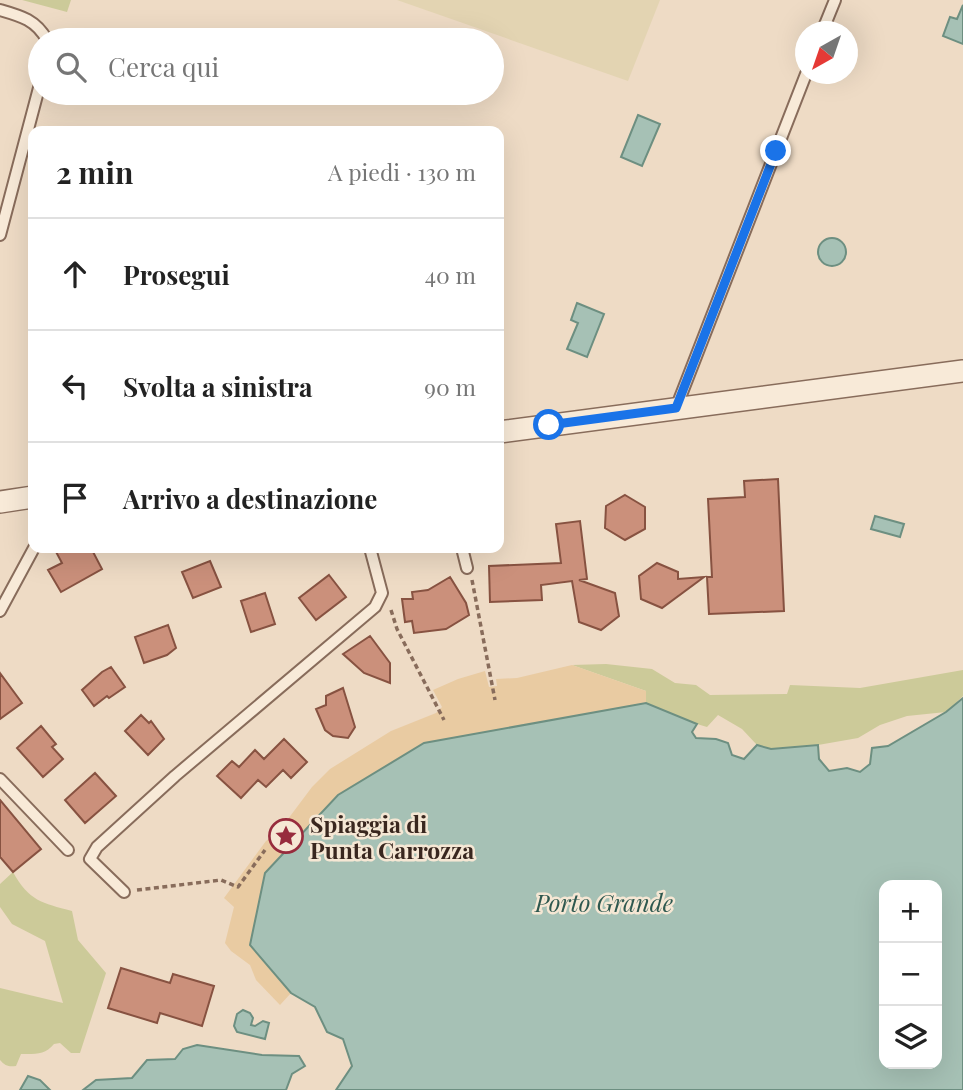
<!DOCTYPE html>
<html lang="it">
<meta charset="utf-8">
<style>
body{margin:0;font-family:"Playfair Display",serif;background:#f6f6f6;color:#222}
.controls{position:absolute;right:21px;bottom:21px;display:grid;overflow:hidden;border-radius:14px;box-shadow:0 7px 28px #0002}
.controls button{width:63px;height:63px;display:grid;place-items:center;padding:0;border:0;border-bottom:2px solid #e0e0e0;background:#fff;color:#222;font:35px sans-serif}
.compass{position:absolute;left:795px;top:21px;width:63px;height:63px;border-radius:50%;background:#fff;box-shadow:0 7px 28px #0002;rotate:220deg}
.stop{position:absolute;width:21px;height:21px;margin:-16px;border:5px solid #1a73e8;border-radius:50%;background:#fff}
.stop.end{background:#1a73e8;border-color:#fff;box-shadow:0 2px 7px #0008}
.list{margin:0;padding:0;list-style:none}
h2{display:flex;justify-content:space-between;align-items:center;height:91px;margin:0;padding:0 28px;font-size:30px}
h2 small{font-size:23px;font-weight:400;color:#767676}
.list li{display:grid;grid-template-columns:46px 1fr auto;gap:21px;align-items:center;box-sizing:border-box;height:112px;padding:0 28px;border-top:2px solid #e0e0e0}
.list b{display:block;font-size:26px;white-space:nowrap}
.list em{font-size:23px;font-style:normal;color:#767676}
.icon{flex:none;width:38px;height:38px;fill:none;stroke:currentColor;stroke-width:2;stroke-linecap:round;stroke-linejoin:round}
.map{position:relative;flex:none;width:963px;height:1090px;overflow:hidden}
.search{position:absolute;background:#fff;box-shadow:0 7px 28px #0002;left:28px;top:28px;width:476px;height:77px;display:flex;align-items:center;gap:18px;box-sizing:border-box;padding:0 24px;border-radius:38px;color:#767676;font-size:26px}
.panel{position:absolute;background:#fff;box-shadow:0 7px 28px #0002;left:28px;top:126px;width:476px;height:427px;border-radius:14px}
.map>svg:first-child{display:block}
</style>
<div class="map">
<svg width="963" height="1090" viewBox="0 0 963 1090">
<rect width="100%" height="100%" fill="#eedbc5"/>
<path fill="#e3d4b2" d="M397 0H660L628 81Z"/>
<path fill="#ccca99" d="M22 0H71L67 12Z
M606 664 652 669 675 683 696 685 710 695 787 694 790 685 860 688 963 670V696L946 712 907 716 880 725 858 738 818 745 771 749 757 745 742 729 718 715 707 727 697 724 646 703V691L572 665Z
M13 872C29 901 42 903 72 911L78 940 106 973 80 1053H71L60 1043 54 1044C45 1055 36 1054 21 1054L16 1066C9 1067 5 1066 0 1060V988L63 1003 45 941 12 924 0 907V884Z"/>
<path fill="#e9cba2" d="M572 665 646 691V703L424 743 250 945 291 993 280 1005 256 980 250 965 231 951 225 943 234 907 224 898 266 841 279 831 312 787 330 769 391 731 436 713 442 707 433 690 458 679 485 671 489 687 497 686 496 679 517 678Z"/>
<path fill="#a6c1b5" stroke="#6d8f81" stroke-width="2" fill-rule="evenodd" d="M963 5V44L943 36 950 17 957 19Z
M638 115 660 124 642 166 621 157Z
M818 252a14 14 0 1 1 28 0a14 14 0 1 1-28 0Z
M577 303 604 314 587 357 567 349 578 323 571 320Z
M875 516 904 524 900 537 871 529Z
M963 698V1090H336L352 1066 343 1039 327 1032 315 1007 291 993 250 945 265 873 338 795 424 743 646 703 697 724 692 732 696 738 716 739 728 743 732 755 744 759 757 745 771 749 818 745 819 759 829 771 847 768 860 772 870 764 872 748 888 746 946 712ZM884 885H937V1064H884Z
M243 1010 250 1013 253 1018 251 1025 255 1026 263 1021 269 1023 265 1039 237 1032 234 1026 237 1014Z
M197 1045 262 1055 299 1056 305 1066 292 1074 286 1090H83L96 1080 132 1078 147 1060 175 1059 183 1049Z
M28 1076 40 1080 50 1090H20Z"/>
<path fill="#cb907b" stroke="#875241" stroke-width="2" d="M778 479 784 611 709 614 707 577H712L708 499 745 497 744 481Z
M625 495 645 507V529L625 540 605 528 606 506Z
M580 521 587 579 579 580 615 593 619 616 601 630 579 622 572 581 541 585 542 600 490 602 489 566 561 563 556 524Z
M54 548H91L102 569 61 592 48 570 62 563Z
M210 561 221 587 193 598 182 572Z
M657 563 678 572V579L704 577 662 608 641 599 639 576Z
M329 575 346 597 316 620 299 598Z
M450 577 466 603 469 615 446 629 414 633 412 621 405 622 402 599H413L412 592 428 590Z
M265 593 275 624 251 632 241 601Z
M168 625 176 648 167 655 144 663 135 637Z
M370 636 390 663V683L364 673 343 654Z
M111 667 125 687 109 698 107 696 94 706 82 690 102 672Z
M0 673 22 703 0 719Z
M343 688 355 727 348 738 333 736 325 730 316 709 326 705V696Z
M141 715 149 723 151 721 164 739 148 755 125 731Z
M41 726 56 744 52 747 63 759 43 777 17 748Z
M284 739 307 762 291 778 283 770 266 787 258 780 241 798 217 776 232 761 239 767 255 750 264 759Z
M95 773 116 796 85 823 65 800Z
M0 800 41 849 13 872 0 857Z
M121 968 170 983 173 974 214 986 202 1026 160 1013 157 1023 108 1008Z"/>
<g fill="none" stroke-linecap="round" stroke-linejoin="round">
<g stroke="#886c5b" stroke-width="14">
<path id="service" d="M0 10C21 16 36 20 47 40
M822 32 835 0
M0 235 40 84
M676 408 806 74
M462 548 467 568
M0 611 34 548
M0 779 68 850
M124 892 90 859 97 847 175 776 375 607 382 593 370 548"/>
</g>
<g stroke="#886c5b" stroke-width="24">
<path id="minor" d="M499 432 963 371
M0 502 33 497"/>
</g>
<path stroke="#886c5b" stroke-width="3.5" stroke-dasharray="5 3.5" stroke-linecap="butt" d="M472 580 495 700
M391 610 397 629 444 720
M137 890 221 880 238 887 265 850"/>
<use href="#service" stroke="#f8ead8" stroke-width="10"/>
<use href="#minor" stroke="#f8ead8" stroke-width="21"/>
</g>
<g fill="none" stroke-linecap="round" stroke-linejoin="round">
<path stroke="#1a73e8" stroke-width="9" d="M549 425 676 408 776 151"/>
</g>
<defs>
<g id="sight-ring" transform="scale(1.75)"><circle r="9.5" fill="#f5e7d4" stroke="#972c3d" stroke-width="1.5"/><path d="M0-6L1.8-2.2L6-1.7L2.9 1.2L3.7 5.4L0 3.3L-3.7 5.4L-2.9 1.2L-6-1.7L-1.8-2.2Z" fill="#972c3d"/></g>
</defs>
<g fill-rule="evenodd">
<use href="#sight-ring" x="286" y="836"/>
</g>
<g text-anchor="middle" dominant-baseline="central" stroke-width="5" stroke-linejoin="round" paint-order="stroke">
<g font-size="23" font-weight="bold" fill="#39271f" stroke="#f5e7d4" text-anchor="start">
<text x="310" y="823">Spiaggia di<tspan x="310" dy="26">Punta Carrozza</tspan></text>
</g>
<g font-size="24" font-style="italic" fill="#2e584f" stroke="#f5e7d4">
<text x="604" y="902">Porto Grande</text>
</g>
</g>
</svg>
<div class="controls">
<button>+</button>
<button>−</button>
<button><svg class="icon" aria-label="layers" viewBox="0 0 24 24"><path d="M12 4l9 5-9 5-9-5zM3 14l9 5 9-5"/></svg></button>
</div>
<svg class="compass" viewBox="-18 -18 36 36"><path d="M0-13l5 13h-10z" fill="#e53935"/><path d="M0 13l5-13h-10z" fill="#767676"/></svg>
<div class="stop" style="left:549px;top:425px"></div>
<div class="stop end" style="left:776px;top:151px"></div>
<div class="search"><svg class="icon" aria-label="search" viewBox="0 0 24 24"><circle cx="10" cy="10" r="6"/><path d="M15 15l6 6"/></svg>Cerca qui</div>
<section class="panel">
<h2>2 min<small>A piedi · 130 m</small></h2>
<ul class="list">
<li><svg class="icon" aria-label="ahead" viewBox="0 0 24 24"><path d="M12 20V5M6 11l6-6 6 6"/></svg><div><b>Prosegui</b></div><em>40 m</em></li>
<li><svg class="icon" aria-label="left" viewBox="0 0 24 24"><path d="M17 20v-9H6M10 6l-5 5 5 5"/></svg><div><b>Svolta a sinistra</b></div><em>90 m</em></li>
<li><svg class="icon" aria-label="arrive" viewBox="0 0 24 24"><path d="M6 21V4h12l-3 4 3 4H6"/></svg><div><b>Arrivo a destinazione</b></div></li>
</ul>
</section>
</div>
